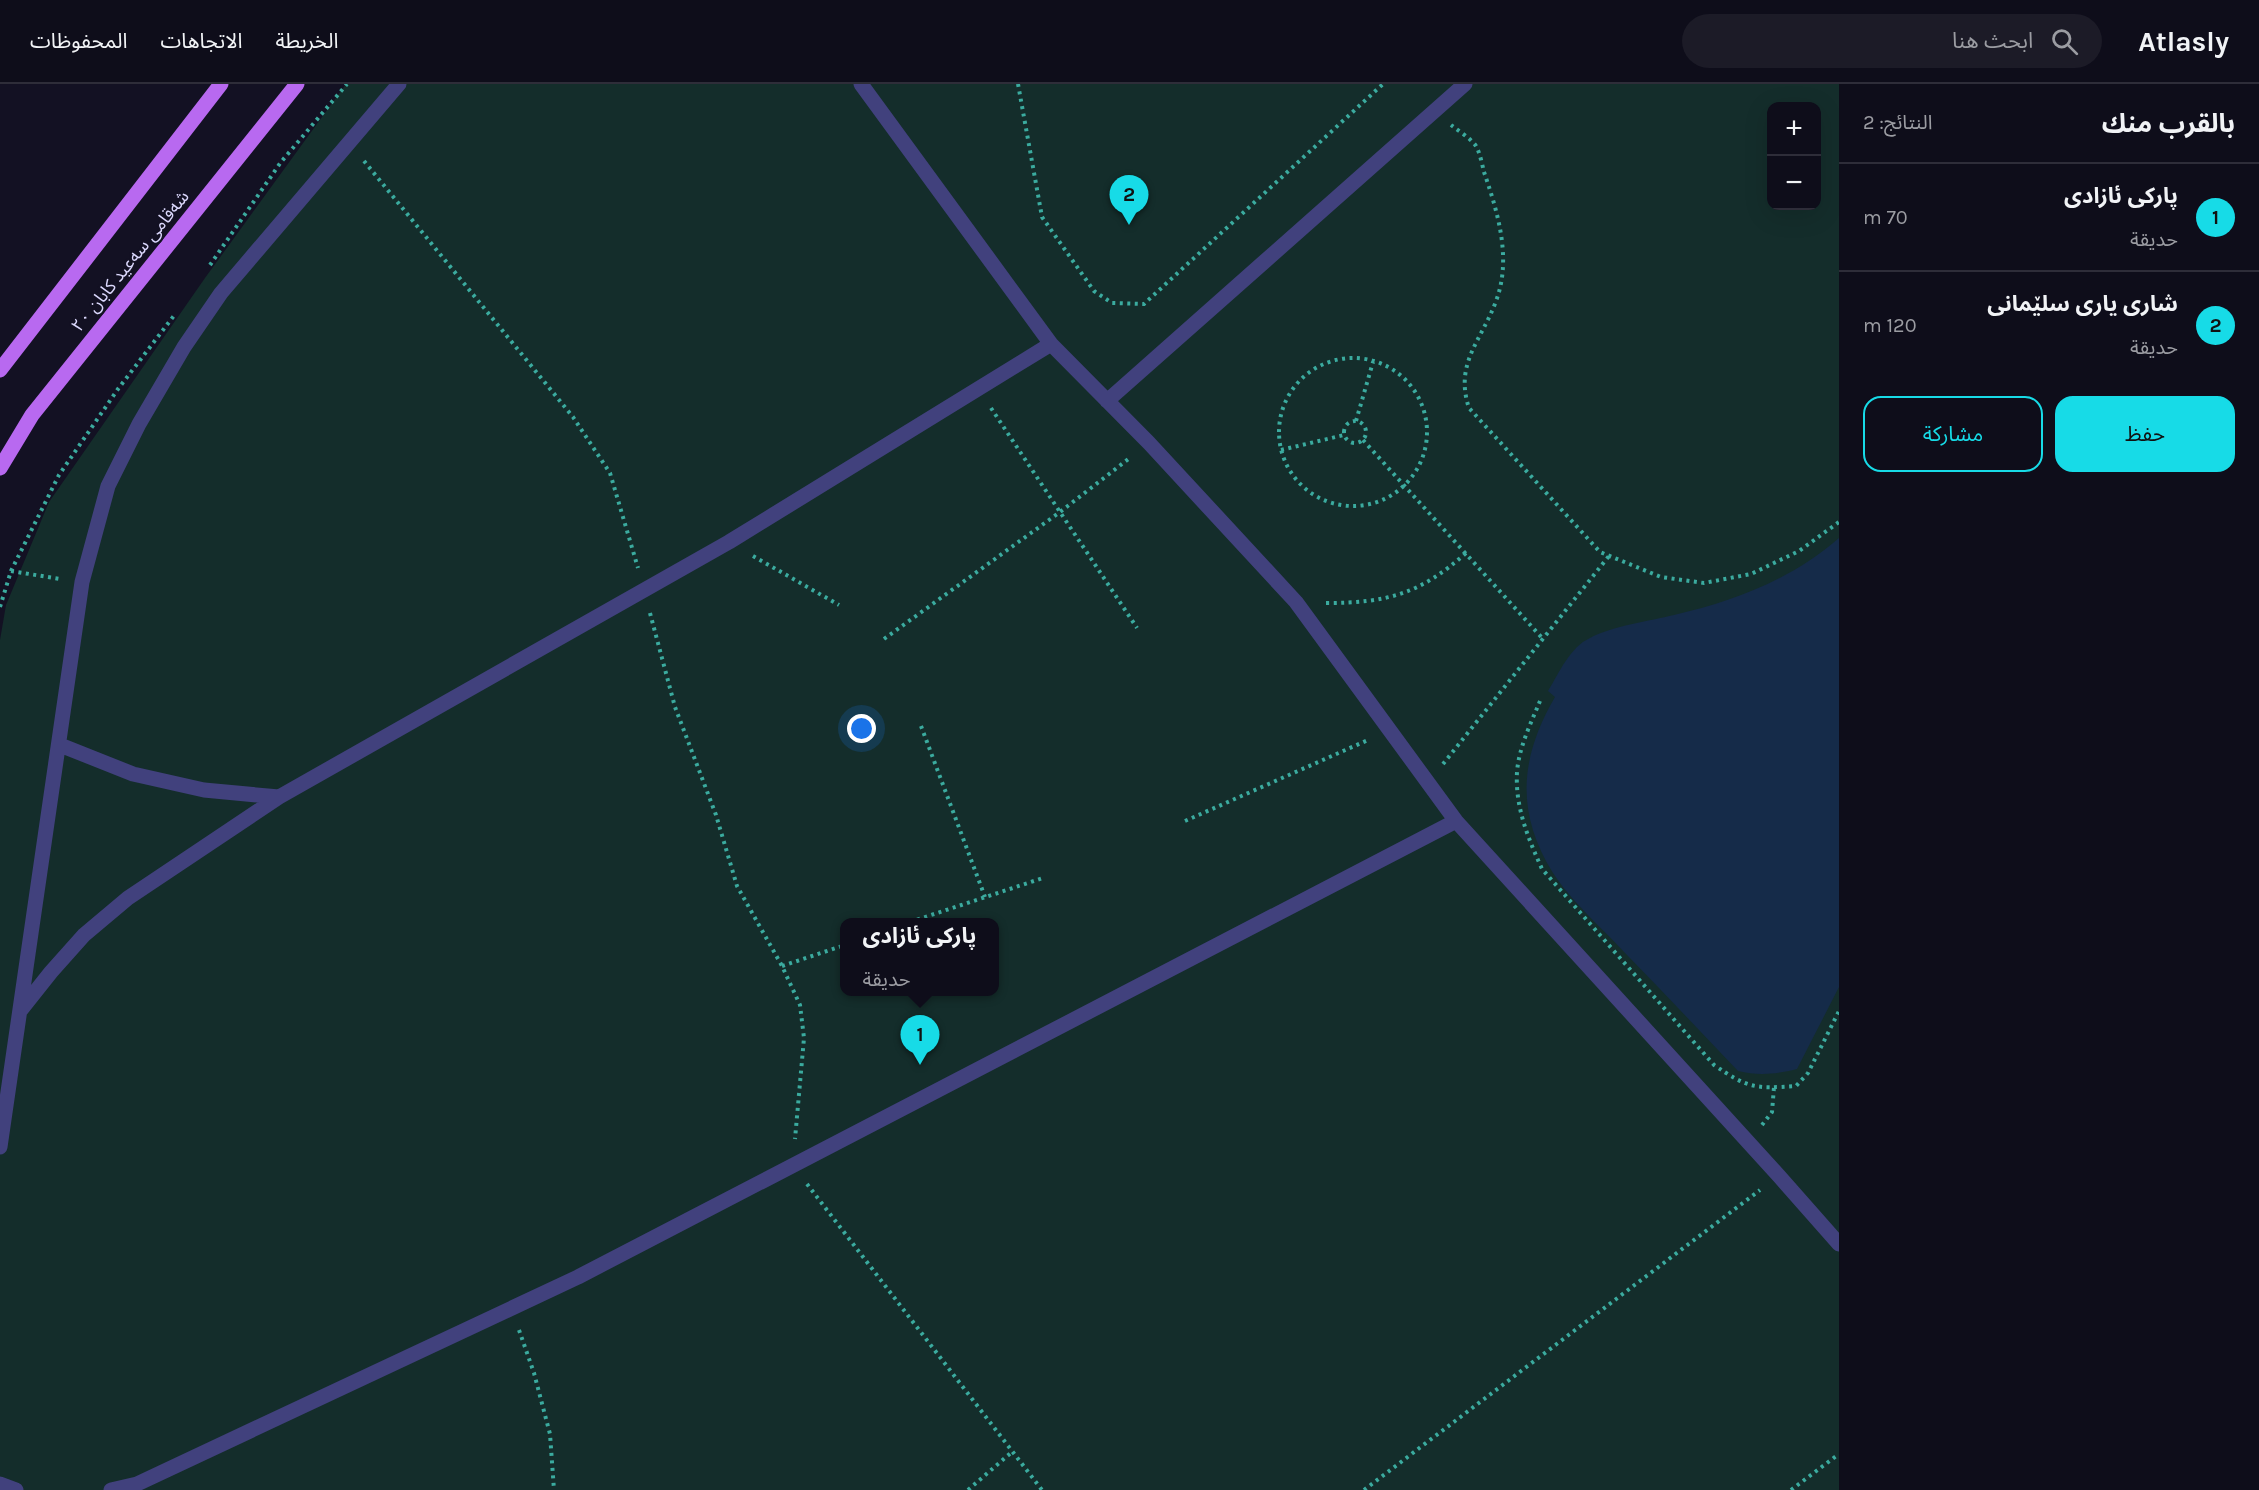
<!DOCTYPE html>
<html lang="ar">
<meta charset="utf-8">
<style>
body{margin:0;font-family:Karla,"Noto Sans Arabic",sans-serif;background:#1c1b27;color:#f1f3f6;direction:rtl}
.controls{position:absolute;right:18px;top:18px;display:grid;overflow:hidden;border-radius:12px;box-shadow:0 6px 24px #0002}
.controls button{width:54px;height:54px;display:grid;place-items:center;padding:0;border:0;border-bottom:2px solid #2e2d39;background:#0e0d1a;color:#f1f3f6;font:30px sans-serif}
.you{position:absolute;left:862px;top:645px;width:21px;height:21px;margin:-15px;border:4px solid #fff;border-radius:50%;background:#1a73e8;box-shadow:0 0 0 9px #1a73e833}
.badge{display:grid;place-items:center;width:39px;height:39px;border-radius:50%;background:#17dbe7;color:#111;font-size:20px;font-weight:700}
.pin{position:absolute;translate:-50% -50px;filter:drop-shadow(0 2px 3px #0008)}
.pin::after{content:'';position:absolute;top:32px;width:21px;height:18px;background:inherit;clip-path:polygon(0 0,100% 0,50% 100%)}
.popup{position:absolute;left:840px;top:834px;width:159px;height:78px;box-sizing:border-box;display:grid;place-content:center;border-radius:12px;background:#0e0d1a;filter:drop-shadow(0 2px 4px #0005);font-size:20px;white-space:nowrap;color:#9b9ca2}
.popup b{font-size:22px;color:#f1f3f6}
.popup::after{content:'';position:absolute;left:50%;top:100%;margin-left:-12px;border:12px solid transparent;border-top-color:#0e0d1a}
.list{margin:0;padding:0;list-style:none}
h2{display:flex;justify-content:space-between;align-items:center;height:78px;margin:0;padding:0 24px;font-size:26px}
h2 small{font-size:20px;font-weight:400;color:#9b9ca2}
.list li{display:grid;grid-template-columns:39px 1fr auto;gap:18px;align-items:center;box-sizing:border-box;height:108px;padding:0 24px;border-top:2px solid #2e2d39}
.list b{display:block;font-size:22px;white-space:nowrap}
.list p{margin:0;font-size:20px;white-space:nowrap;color:#9b9ca2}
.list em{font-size:20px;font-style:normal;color:#9b9ca2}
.actions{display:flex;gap:12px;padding:18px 24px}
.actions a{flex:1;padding:14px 0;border:2px solid #17dbe7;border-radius:18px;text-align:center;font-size:21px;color:#17dbe7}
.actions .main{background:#17dbe7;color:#111}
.icon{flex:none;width:33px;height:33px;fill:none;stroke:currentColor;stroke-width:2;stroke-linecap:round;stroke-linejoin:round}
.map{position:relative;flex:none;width:1839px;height:1406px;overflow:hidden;direction:ltr}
header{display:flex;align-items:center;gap:36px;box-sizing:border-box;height:84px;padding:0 30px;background:#0e0d1a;border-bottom:2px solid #2e2d39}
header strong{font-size:28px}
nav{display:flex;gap:33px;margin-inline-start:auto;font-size:21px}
.search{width:420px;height:54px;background:#1c1b27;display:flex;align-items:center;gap:15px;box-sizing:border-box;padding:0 21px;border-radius:33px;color:#9b9ca2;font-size:22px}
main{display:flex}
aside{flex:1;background:#0e0d1a}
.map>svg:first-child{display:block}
</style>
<header>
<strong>Atlasly</strong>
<div class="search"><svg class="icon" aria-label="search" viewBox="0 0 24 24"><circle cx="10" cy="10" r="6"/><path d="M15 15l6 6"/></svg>ابحث هنا</div>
<nav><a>الخريطة</a><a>الاتجاهات</a><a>المحفوظات</a></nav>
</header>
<main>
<aside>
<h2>بالقرب منك<small>النتائج: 2</small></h2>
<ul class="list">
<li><span class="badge">1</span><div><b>پارکی ئازادی</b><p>حديقة</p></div><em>70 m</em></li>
<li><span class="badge">2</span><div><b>شاری یاری سلێمانی</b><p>حديقة</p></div><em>120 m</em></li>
</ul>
<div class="actions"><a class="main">حفظ</a><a>مشاركة</a></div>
</aside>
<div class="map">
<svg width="1839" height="1406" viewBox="0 0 1839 1406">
<rect width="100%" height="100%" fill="#131123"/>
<path fill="#142d2b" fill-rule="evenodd" d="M346 0H1839V1406H0V556L6 521 49 418 205 194ZM1772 22H1816V122H1772ZM845 838H995V908H845Z"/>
<path fill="#152b49" d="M1839 454V903L1797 985C1776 990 1759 992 1738 987 1701 948 1664 909 1627 871 1605 847 1570 816 1553 789 1515 728 1520 673 1555 613L1548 607C1559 589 1570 563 1590 554 1612 542 1650 537 1674 531 1735 517 1792 495 1839 454Z"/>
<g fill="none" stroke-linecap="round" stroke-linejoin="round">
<path stroke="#3bab9f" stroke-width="4" stroke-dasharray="3 4.5" stroke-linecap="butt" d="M1018 0 1042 133 1094 207 1112 219 1144 220 1383 0
M1451 41C1459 47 1470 54 1476 62 1480 69 1482 80 1484 88 1498 129 1512 175 1496 217 1482 256 1454 279 1469 324L1600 468 1661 493 1704 499 1751 490 1799 467 1839 438
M364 77 573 333 610 389 638 484
M210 181 281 78 347 0
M1279 348a74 74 0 1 1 148 0a74 74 0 1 1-148 0Z
M991 324 1137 544
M1344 348a11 11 0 1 1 22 0a11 11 0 1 1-22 0Z
M1356 337 1373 278
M1363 356 1543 555
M1281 366 1344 351
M753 472 839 521
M11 487 60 495
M1326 519C1387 519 1420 510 1466 469
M0 523 11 487 59 391 118 305 176 229
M650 529 675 623 716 731 737 802 782 882 800 921 804 954 795 1055
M884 555 1060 428 1131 373
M1540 617C1531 639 1519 663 1517 688 1515 723 1528 754 1542 785L1714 981C1748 1004 1754 1005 1796 1002L1808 989 1839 927
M921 642 985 813
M1443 680 1609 472
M1185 737 1368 656
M910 838 1043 794
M782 882 845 861
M1762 1041 1772 1028 1774 1003
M807 1100 1042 1406
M519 1246 534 1289 550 1350 554 1406
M968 1406 1013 1367
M1364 1406 1760 1106
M1791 1406 1839 1370"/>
<path stroke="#41417d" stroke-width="15" d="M861 0 1051 260 1149 359 1296 518 1456 737 1779 1092 1839 1160
M1107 317 1465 0
M60 661 133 690 204 706 279 713
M20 927 51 888 84 851 128 814 279 713 729 458 1051 260
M0 1063 82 498 108 402 139 340 184 263 221 209 399 0
M0 1400 16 1406
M111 1406 137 1400 578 1193 1456 737"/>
<path stroke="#b869f0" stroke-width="15" d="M0 286 221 0
M0 384 32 331 297 0"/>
</g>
<g text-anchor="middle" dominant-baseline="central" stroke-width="4.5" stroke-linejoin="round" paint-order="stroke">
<g font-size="18" fill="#dad7fb" stroke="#131123">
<text transform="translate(130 177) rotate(-51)">شەقامی سەعید کابان ٢٠</text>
</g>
</g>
</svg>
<div class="controls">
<button>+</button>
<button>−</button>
</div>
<div class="you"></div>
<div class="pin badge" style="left:920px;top:981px">1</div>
<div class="popup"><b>پارکی ئازادی</b>حديقة</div>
<div class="pin badge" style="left:1129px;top:141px">2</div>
</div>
</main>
